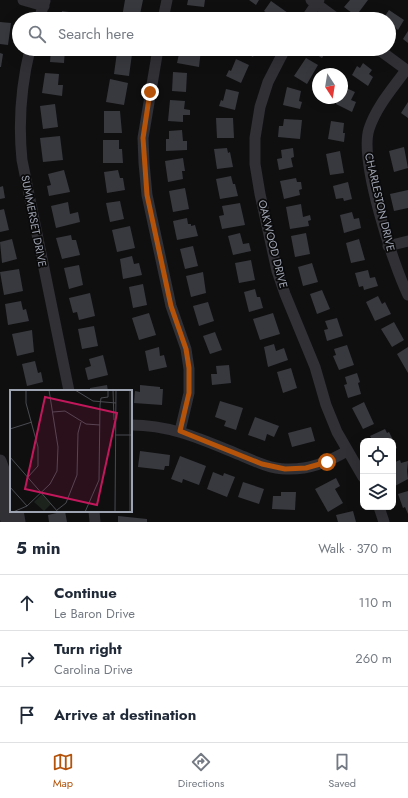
<!DOCTYPE html>
<meta charset="utf-8">
<style>
body{margin:0;font-family:Jost,sans-serif;background:#f6f6f7;color:#1f2937}
.controls{position:absolute;right:12px;bottom:12px;display:grid;overflow:hidden;border-radius:8px;box-shadow:0 4px 16px #0002}
.controls button{width:36px;height:36px;display:grid;place-items:center;padding:0;border:0;border-bottom:1px solid #e0e1e3;background:#fff;color:#1f2937;font:20px sans-serif}
.compass{position:absolute;left:312px;top:68px;width:36px;height:36px;border-radius:50%;background:#fff;box-shadow:0 4px 16px #0002;rotate:168deg}
.stop{position:absolute;width:12px;height:12px;margin:-9px;border:3px solid #b45309;border-radius:50%;background:#fff}
.stop.end{background:#b45309;border-color:#fff;box-shadow:0 1px 4px #0008}
.list{margin:0;padding:0;list-style:none}
h2{display:flex;justify-content:space-between;align-items:center;height:52px;margin:0;padding:0 16px;font-size:17px}
h2 small{font-size:13px;font-weight:400;color:#747a83}
.list li{display:grid;grid-template-columns:26px 1fr auto;gap:12px;align-items:center;box-sizing:border-box;height:56px;padding:0 16px;border-top:1px solid #e0e1e3}
.list b{display:block;font-size:15px;white-space:nowrap}
.list p{margin:0;font-size:13px;white-space:nowrap;color:#747a83}
.list em{font-size:13px;font-style:normal;color:#747a83}
.icon{flex:none;width:22px;height:22px;fill:none;stroke:currentColor;stroke-width:2;stroke-linecap:round;stroke-linejoin:round}
.map{position:relative;flex:none;width:408px;height:522px;overflow:hidden}
.search{position:absolute;background:#fff;box-shadow:0 4px 16px #0002;left:12px;right:12px;top:12px;height:44px;display:flex;align-items:center;gap:10px;box-sizing:border-box;padding:0 14px;border-radius:22px;color:#747a83;font-size:15px}
.sheet{height:220px;background:#fff}
nav{display:flex;justify-content:space-around;align-items:center;box-sizing:border-box;height:56px;border-top:1px solid #e0e1e3;background:#fff;font-size:11px;color:#747a83}
nav a{display:grid;justify-items:center;gap:2px}
nav .on{color:#b45309}
.map>svg:first-child{display:block}
</style>
<div class="map">
<svg width="408" height="522" viewBox="0 0 408 522">
<rect width="100%" height="100%" fill="#0f0f10"/>
<path fill="#38393e" d="M125 0H143L139 19 122 17Z
M188 0H205L204 7 187 5Z
M249 0H259L256 5Z
M350 0H368L356 16 344 7Z
M271 1 288 13 284 19H275L264 11Z
M389 10 404 20 398 30 392 25 389 29V19H383Z
M62 11 76 13V19H61Z
M185 14 198 16V19H184Z
M0 22 11 23 8 45 0 44Z
M408 31V43L403 39Z
M51 49H65L64 63 50 62Z
M180 49H201L199 67 177 63Z
M242 49H257L253 57 241 50Z
M312 49H328L322 58 310 51Z
M117 52 132 54 129 76 114 74Z
M0 53 3 54 1 67H0Z
M306 58 318 65 307 84 294 76Z
M236 59 249 65 241 83 226 76 229 70 231 71Z
M363 63 372 70 369 74 373 77 368 86 352 75 357 66 360 68Z
M173 72 187 73 186 92 172 91Z
M45 73 59 74 58 85H63L62 96 42 93Z
M110 79 128 83 124 105 106 102Z
M287 87 301 91 299 101 302 102 300 109 283 105Z
M344 87 355 92 351 100 356 102 352 112 336 104 338 98H342Z
M226 89 239 92 235 110 219 106 221 100 223 101Z
M170 100 185 101 184 109 190 110V115H183V122L168 121Z
M408 102V118L401 113Z
M55 104 58 127 43 129 40 106Z
M104 111H120L122 133H104Z
M216 118H233L234 138H217Z
M284 119 302 120 300 139 278 137 279 126H283Z
M331 121 344 123 343 133H345L344 142 328 139Z
M182 130 183 141H187V150L166 151V139H169V131Z
M60 136 63 160 43 162 40 138Z
M103 140H119V149H122L123 163H103Z
M404 147 408 168 394 172 389 151Z
M227 148 228 153 230 152 233 167 217 169 214 149Z
M293 148 294 157 291 158 293 167 279 170 277 159 282 158 281 150Z
M340 151 344 173 330 175 326 154Z
M183 158 185 171H182L183 179 168 182 165 161Z
M64 170 70 192 49 196 47 186 51 185 48 174Z
M118 170 120 178H123L125 190 107 193 104 172Z
M231 176 233 184H235L238 196 220 199 216 179Z
M296 178 297 182H301L302 189 299 190 300 195 284 199 280 181Z
M348 182 352 199 344 201 343 198 336 199 333 186Z
M3 186 5 198 0 199V187Z
M185 188 189 209 173 212 169 191Z
M408 190V208L394 211 390 194Z
M120 201 124 219 110 222 106 203Z
M68 202 70 214 78 212 80 222 56 228 51 206Z
M240 203 245 225 222 229 219 216 224 215 222 206Z
M301 204 303 217 310 215 311 220 308 221 309 226 290 229 286 207Z
M4 209 9 230 0 232V210Z
M352 212 354 219 359 218 361 228 344 233 340 215Z
M187 218 188 224H191V226L195 225 198 236 177 240 173 221Z
M130 226 135 248 117 252 112 230Z
M240 233 243 244 249 243 251 251 233 255 228 236Z
M306 233 310 254 295 257 291 236Z
M71 235 72 240H76L80 255 62 259 56 238Z
M12 239 17 259 2 263 0 242Z
M359 239 365 260 351 263 346 243Z
M193 246 198 266 185 269 180 249Z
M132 256 134 264 139 263 142 275 123 279 120 259Z
M251 260 255 280 239 283 235 263Z
M312 263 318 282 303 286 298 267Z
M79 265 83 285 69 289 64 268Z
M19 269 23 291 4 295 0 272Z
M368 270 370 278 375 277 378 286 364 290 363 286 359 287 355 273Z
M203 272 206 293 191 297 186 276Z
M143 284 147 305 133 308 129 287Z
M255 289 257 297H260L263 308 249 312 244 292Z
M322 290 330 309 317 314 310 294Z
M90 293 95 316 79 320 77 312 73 313 69 298Z
M378 296 382 304 385 302 391 314 375 321 366 302Z
M21 301 23 310 26 309 29 321 8 325 5 304Z
M208 302 214 321 199 326 193 306Z
M149 313 156 335 139 340 132 318Z
M273 313 280 334 260 340 253 319Z
M337 318 343 336 327 341 324 330 328 329 325 321Z
M394 322 404 340 392 347 381 329Z
M94 326 98 346 82 349 78 329Z
M32 330 34 352 17 356 12 334Z
M215 332 222 350 210 354 203 336Z
M274 344 276 351 284 348 288 360 268 367 264 347Z
M347 345 354 365 339 370 333 356 336 355 334 349Z
M159 347 160 356 164 355 167 367 149 371 145 351Z
M408 347V373L397 354Z
M103 355 108 375 88 380 85 368 91 366 89 359Z
M35 361 38 373 41 372 43 382 27 386 22 364Z
M229 365 231 383 212 385 211 374H217L216 366Z
M291 368 297 388 283 393 277 372Z
M357 373 360 382 358 383 361 394 348 398 344 385 347 384 345 377Z
M107 385 108 391H90V388Z
M140 385 160 387V389H163L162 405 134 403 135 391 140 392Z
M220 401 243 408 236 430 224 426 226 421 215 417Z
M364 402 374 424 363 429 352 408Z
M255 417 279 426 274 437 267 434 265 441 248 435Z
M311 427 315 441 292 447 288 433Z
M385 429 387 433 389 432 397 448 393 450V441H373L370 436Z
M140 451 170 455 169 466H165L164 470 138 467Z
M180 456 206 466 199 485 183 479 182 483 171 479Z
M400 460 401 463 408 461 407 471 408 479 395 486 393 481V463Z
M213 472 223 476 224 473 235 477 227 497 207 489Z
M336 478 340 486 335 489 343 503 328 512 315 489Z
M243 482 264 489 259 504 238 497Z
M408 491V514L405 507 403 508 398 494Z
M281 492H296L295 510 272 509 273 496H281Z
M65 511 67 522H49L48 515Z
M353 511 356 522H338L336 515Z
M118 516 147 519V522H118Z"/>
<g fill="none" stroke-linecap="round" stroke-linejoin="round">
<path stroke="#303035" stroke-width="11" d="M23 0 44 6
M311 0 337 19
M39 19 45 1
M163 19 167 0
M306 19 319 0
M30 49C21 86 18 121 22 160L69 391
M158 49 143 138 144 163 147 195 171 306 186 349 189 369V393L180 431
M285 49 268 82 260 107 255 138V164L260 194 277 271 285 294 315 367 326 405 337 432 363 477
M378 49 408 71
M406 70C393 88 376 107 369 129 359 161 393 264 408 295
M388 246 408 241
M131 425C172 425 203 440 240 455 254 461 271 469 286 469 309 470 328 462 347 451
M379 507 384 522
M94 511 95 522"/>
<path stroke="#303035" stroke-width="13" d="M0 461 11 491
M0 479 7 522
M17 511 19 522"/>
</g>
<g fill="none" stroke-linecap="round" stroke-linejoin="round">
<path stroke="#b45309" stroke-width="5" d="M150 92 143 138 147 195 171 306 186 349 189 368V393L180 431 262 464 285 469 306 468 327 462"/>
</g>
<g text-anchor="middle" dominant-baseline="central" stroke-width="3.5" stroke-linejoin="round" paint-order="stroke">
<g font-size="11" fill="#9fa4b2" stroke="#0a0a0b">
<text transform="translate(380 202) rotate(77)">CHARLESTON DRIVE</text>
<text transform="translate(34 221) rotate(79)">SUMMERSET DRIVE</text>
<text transform="translate(273 244) rotate(76)">OAKWOOD DRIVE</text>
</g>
</g>
<g transform="translate(10 390)">
<rect width="122" height="122" fill="#0f0f10"/>
<path d="M32 104 41 114 34 121 24 112Z" fill="#1b231c"/>
<path fill="none" stroke="#494b51" stroke-width="1" d="M16 0V13L28 57V76L18 87M65 0 83 11 106 13M103 0 104 30M43 22 55 21 76 34 90 35M0 39 22 32M105 45H122M0 67 48 122M0 97 17 116M47 120 56 113 67 85 68 43 71 32M3 122 17 116 40 94 47 81 48 57 39 0M75 122 89 90 90 15 91 8 98 7V0M105 122 106 0M120 122V0"/>
<path fill="#c2185b" fill-opacity="0.15" stroke="#c2185b" stroke-width="2" d="M35 7 107 23 87 115 15 99Z"/>
<rect width="122" height="122" fill="none" stroke="#9fa4b2" stroke-width="2"/>
</g>
</svg>
<div class="controls">
<button><svg class="icon" aria-label="locate" viewBox="0 0 24 24"><circle cx="12" cy="12" r="6"/><path d="M12 2v4M12 18v4M2 12h4M18 12h4"/></svg></button>
<button><svg class="icon" aria-label="layers" viewBox="0 0 24 24"><path d="M12 4l9 5-9 5-9-5zM3 14l9 5 9-5"/></svg></button>
</div>
<svg class="compass" viewBox="-18 -18 36 36"><path d="M0-13l5 13h-10z" fill="#e53935"/><path d="M0 13l5-13h-10z" fill="#747a83"/></svg>
<div class="stop" style="left:327px;top:462px"></div>
<div class="stop end" style="left:150px;top:92px"></div>
<div class="search"><svg class="icon" aria-label="search" viewBox="0 0 24 24"><circle cx="10" cy="10" r="6"/><path d="M15 15l6 6"/></svg>Search here</div>
</div>
<section class="sheet">
<h2>5 min<small>Walk · 370 m</small></h2>
<ul class="list">
<li><svg class="icon" aria-label="ahead" viewBox="0 0 24 24"><path d="M12 20V5M6 11l6-6 6 6"/></svg><div><b>Continue</b><p>Le Baron Drive</p></div><em>110 m</em></li>
<li><svg class="icon" aria-label="right" viewBox="0 0 24 24"><path d="M7 20v-9h11M14 6l5 5-5 5"/></svg><div><b>Turn right</b><p>Carolina Drive</p></div><em>260 m</em></li>
<li><svg class="icon" aria-label="arrive" viewBox="0 0 24 24"><path d="M6 21V4h12l-3 4 3 4H6"/></svg><div><b>Arrive at destination</b></div></li>
</ul>
</section>
<nav>
<a class="on"><svg class="icon" aria-label="map" viewBox="0 0 24 24"><path d="M3 6l6-2 6 2 6-2v14l-6 2-6-2-6 2zM9 4v14M15 6v14"/></svg>Map</a>
<a><svg class="icon" aria-label="directions" viewBox="0 0 24 24"><path d="M12 3l9 9-9 9-9-9zM9 14v-3h6M13 9l2 2-2 2"/></svg>Directions</a>
<a><svg class="icon" aria-label="saved" viewBox="0 0 24 24"><path d="M7 4h10v16l-5-4-5 4z"/></svg>Saved</a>
</nav>
